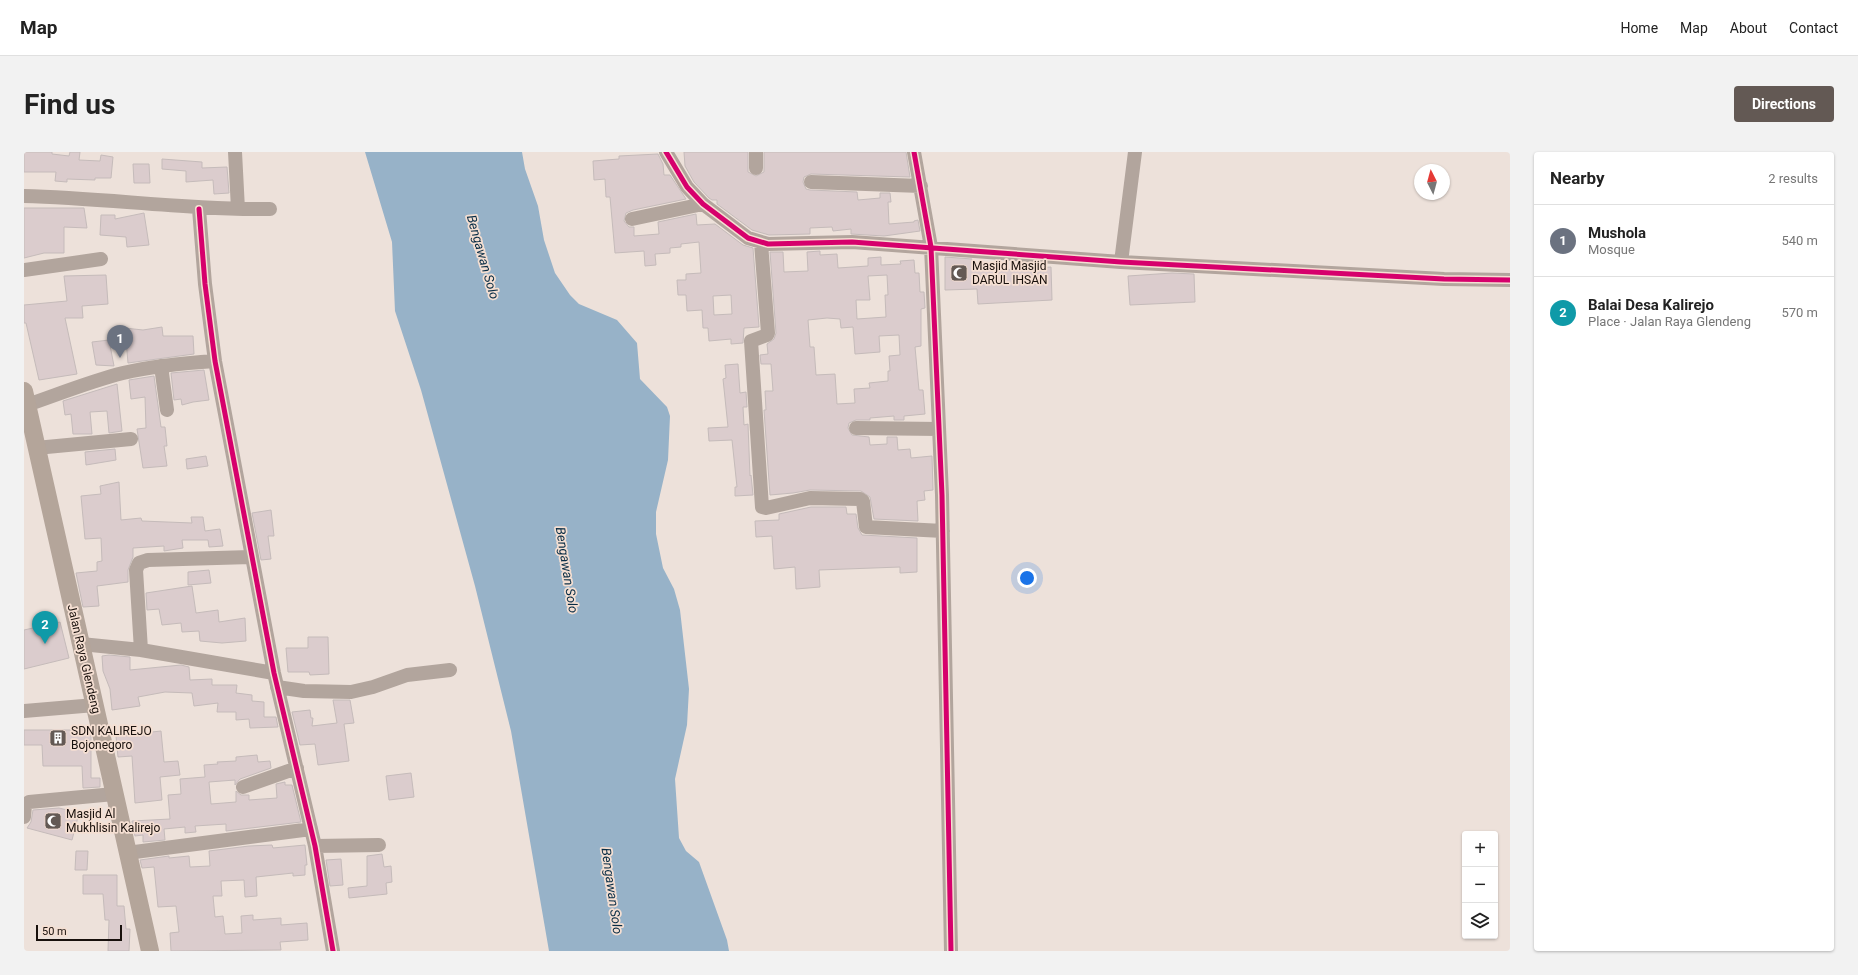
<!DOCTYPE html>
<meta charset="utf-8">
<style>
body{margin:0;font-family:Roboto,sans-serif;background:#f2f2f2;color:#222}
.controls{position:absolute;right:12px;bottom:12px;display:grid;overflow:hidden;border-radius:4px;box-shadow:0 1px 3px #0004}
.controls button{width:36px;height:36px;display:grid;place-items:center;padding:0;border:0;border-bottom:1px solid #e0e0e0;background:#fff;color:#222;font:20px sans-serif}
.compass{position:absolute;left:1390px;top:12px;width:36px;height:36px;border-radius:50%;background:#fff;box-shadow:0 1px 3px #0004;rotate:354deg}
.scale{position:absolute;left:12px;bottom:10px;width:86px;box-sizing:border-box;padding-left:4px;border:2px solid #18100c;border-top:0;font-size:11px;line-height:14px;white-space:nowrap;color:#18100c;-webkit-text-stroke:3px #f5dfd2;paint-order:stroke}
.you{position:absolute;left:1003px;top:426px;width:14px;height:14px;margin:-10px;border:3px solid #fff;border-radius:50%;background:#1a73e8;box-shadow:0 0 0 6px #1a73e833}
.badge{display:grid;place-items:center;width:26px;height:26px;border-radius:50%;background:#635954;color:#fff;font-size:13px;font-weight:700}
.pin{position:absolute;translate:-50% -33px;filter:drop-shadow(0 1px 2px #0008)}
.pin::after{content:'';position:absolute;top:21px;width:14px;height:12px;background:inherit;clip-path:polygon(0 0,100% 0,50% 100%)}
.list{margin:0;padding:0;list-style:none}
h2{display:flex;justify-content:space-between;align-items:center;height:52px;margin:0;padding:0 16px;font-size:17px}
h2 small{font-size:13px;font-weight:400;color:#767676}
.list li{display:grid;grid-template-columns:26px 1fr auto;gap:12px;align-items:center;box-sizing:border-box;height:72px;padding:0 16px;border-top:1px solid #e0e0e0}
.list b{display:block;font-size:15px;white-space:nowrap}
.list p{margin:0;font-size:13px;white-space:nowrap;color:#767676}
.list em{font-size:13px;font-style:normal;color:#767676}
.icon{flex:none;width:22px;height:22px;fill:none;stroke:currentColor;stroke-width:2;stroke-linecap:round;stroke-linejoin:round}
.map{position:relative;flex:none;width:1486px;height:799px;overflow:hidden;border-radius:4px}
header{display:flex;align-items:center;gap:24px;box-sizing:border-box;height:56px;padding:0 20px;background:#fff;border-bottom:1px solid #e0e0e0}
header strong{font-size:19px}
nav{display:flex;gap:22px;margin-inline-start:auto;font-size:14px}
.intro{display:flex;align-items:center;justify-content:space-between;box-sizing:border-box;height:96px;padding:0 24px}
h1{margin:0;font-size:28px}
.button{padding:10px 18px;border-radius:4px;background:#635954;color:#fff;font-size:14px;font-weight:700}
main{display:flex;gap:24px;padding:0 24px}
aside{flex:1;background:#fff;border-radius:4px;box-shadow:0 1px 3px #0004}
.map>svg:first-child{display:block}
</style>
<header>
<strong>Map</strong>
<nav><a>Home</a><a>Map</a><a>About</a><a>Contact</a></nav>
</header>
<div class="intro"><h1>Find us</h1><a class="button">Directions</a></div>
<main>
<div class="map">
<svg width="1486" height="799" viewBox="0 0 1486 799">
<rect width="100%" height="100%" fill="#ede1da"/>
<path fill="#97b2c8" d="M341 0H498L501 17 514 54 520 88 531 121 546 143 555 152 593 168 613 191 616 227 643 255 646 264 644 308 632 360V382L639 416 650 437 656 458 665 537 663 573 651 627 655 686 662 699 675 710 703 788 705 799H525L487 579 451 434 397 238 371 159 368 90Z"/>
<path fill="#dbcccd" stroke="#c5bbba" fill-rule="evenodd" d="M0 0H28V2L45 4 46 0H56L55 8 76 9 77 3 89 5 87 26H71V28L43 27V30L31 29 32 20H0Z
M660 0H724V20L732 24 740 20V0H882L886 25 787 22 780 25 779 30 782 37 786 38 833 40 834 48 856 46V41H866L867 50H864L865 72 890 70V69L894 68 896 79 860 84 827 82V77L809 79 808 75 786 76V82L745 83 728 78 693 52V48H688L685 46 670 30 661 14Z
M634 2 639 12 640 23H646L662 47 609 58 602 61 600 69 605 75H610V84L635 82 634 70 672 62 673 73 691 72 719 93 729 96 735 175 720 176 719 191 707 192V187L685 189 684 176H679L678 158 663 159 662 143H654L653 128H662V122L677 121 675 90 657 92V95L646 96V101L631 102 632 113 621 114 620 99 591 101 586 45H582L581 27 570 28 569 9 595 7V4ZM707 143 708 162 690 163 689 144Z
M138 7 178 10V16L203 15 205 41 190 42 189 28 162 30V19L138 17Z
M109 12H125L126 31H110Z
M0 56H60L63 76 40 75V101H20L0 106Z
M120 61 125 93 103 95 102 85 76 83 77 63H91V67Z
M796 99V103L813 102 814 116 844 114V106L857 105V113L877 112 876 109 890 108 891 121H895L896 140H900L901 156 897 157V194L891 195 895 238H899L901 262 880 264V268H870V264L846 266V268H832L825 271 824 276 828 283 845 285 846 293 863 292V285H873L874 298 886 297 887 306 908 304 909 338 900 339 901 348 893 349 894 369 850 367 846 345 837 339 786 338 769 341 746 343 740 258H742L741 239H749L747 212H737L736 203 744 202 743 192 750 187 752 181 746 100H759L760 120 784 119 783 100ZM863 123 864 143H861L862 165 833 167 832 148H846L844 124ZM803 166 816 167 817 176 829 175 831 202 856 200 855 184 875 183 876 203 865 204 866 219H864V229L845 231 846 236 830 237 831 251 813 252 811 222 792 223 790 195H786L784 168Z
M921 105 948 107V113L981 111V118L1027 115 1028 148 954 152 953 137 921 138Z
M1148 121 1170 122 1171 150 1106 153 1104 124Z
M82 123 84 152 58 154 59 166H41L53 222 15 228 2 171H0V153L43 149 40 124Z
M138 175 139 184H169L170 202 104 211 101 176 119 178Z
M85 188 90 214 72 213 68 190Z
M714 212 716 241 722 240 723 255H719L720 273 724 272 726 324 727 323 729 343 711 344V335H713L708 288 685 289 684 276 704 275 699 227 702 226 701 213Z
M180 218 185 248 169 250 158 253 157 247 150 248 147 221Z
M130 224 137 275H141L143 294H140L143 314 119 316 113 277 122 276 121 245 107 247 105 228Z
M93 232 98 279 85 281 83 259 66 260 68 282H49L47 262 41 263 39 249Z
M91 297 92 308 62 313 61 300Z
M182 304 184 314 163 317 162 307Z
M95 330 97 368 117 366 118 369 168 371 167 365H179L181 379 196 377 199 394 185 395 184 388H158L159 396 140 399V394L109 396V405L104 418V430L73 434 75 454 59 455 52 421 73 419V410L78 409 77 386 61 387 57 344 77 342 76 334Z
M787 355H822L823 362H832L834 376 838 383 893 386V420L876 421V415L795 418 796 435 772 437 771 415 750 417 748 384 732 385 731 369 755 368V362Z
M247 358 250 384H244L247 407 237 408 228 361Z
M185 418 187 431 164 433V420Z
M168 434 172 461 194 458 195 470 221 466 222 489 198 491 176 489 175 479 158 480 157 471 138 473 135 457 123 458 122 441Z
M36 470 45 506 0 517V478Z
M284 485H304L305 522 286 523 285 520H264L262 496H284Z
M85 503 106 505V518L157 513 165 515 166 528 188 527V533H213L212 541 228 543V549L240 550V565H252L254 575 226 576 225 567 212 568V560H193L194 551 170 554 168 541 141 540 114 545 116 554 88 558 86 537 79 519 78 504Z
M309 548H326L330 571 320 572 325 609 294 613 291 592 276 593 268 560 286 558 287 566H289L288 574 313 571Z
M0 578H65L67 585V626H76V635L59 636 58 614H19L18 593H0Z
M137 579 140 610 154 609 156 623 136 625 138 648 111 651 108 604 94 605 92 584Z
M233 603 234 610 246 609 247 616 216 627 211 633V628L185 630 187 652 212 650V639L217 643H225V648L253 646 252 632 261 630V633H268L277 670 202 679V672L171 674 172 680 161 681V675L140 677 141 688 119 690V683L111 684 108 669 146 667 144 643 157 642 156 627 181 625 180 613 194 612 193 610 212 609V605Z
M387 621 390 645 365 648 362 624Z
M35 656 55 661 48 688 3 676 7 670 9 658Z
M248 693 249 696 281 693 283 713H281V723L269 724V721L232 725 233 744 221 745 220 728 197 729 198 744H189L191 765 199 764 201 782 218 781 217 764 229 763V768L257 766V773L283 771 284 788 256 790 257 798 147 799 146 781 155 780 152 754 134 755 130 715 118 716 116 708 145 704V706L165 704 166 715 186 714 185 699 225 694Z
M52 699H64L63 718H51Z
M358 702 360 715 367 714 368 730 362 731 363 742 325 746 324 736 343 734V704Z
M317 707 319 733 306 734 302 708Z
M59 723H93V754H100L102 777H106L105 799H84L85 768H81L79 742H59Z"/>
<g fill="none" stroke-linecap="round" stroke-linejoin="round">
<path stroke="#b2a59d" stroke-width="14" d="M211 0 214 57
M642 0 663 35 679 52 724 86 744 92 828 90 1097 110 1420 127 1486 128
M732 0V16
M890 0 907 95 918 343 927 799
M787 30 897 34
M0 44C82 46 164 58 246 57
M175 57 181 132 191 209 250 521 291 694 309 799
M608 67 679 52
M737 91 744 181 743 183 727 189 738 355 742 356 786 346 836 347 839 349 842 375 919 379
M1097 110 1111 0
M0 118 77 107
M137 214 143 258
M3 253C35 242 67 229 99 221 129 214 160 211 191 209
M832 276 915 277
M12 296 107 287
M57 492 117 498 250 521
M117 498 112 418 115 411 124 408 227 405
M253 535 280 539 327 540 349 535 383 523 426 518
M0 559 71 553
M219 635 273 616
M0 665 1 653 5 650 90 642
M291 694 355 693
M103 701 287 677"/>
<path stroke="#b4a59a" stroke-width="18" d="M0 239 126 799"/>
<g stroke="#f5dfd2" stroke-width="8">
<path id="cycleway" d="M642 0 663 35 679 52 724 86 744 92 828 90 1097 110 1420 127 1486 128
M890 0 907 95 918 343 927 799
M175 57 181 132 191 209 250 521 291 694 309 799"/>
</g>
<use href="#cycleway" stroke="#d6006c" stroke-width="5"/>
</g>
<defs>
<g id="mosque-square" transform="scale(0.9)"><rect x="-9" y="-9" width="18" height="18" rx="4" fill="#635954" stroke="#f5dfd2"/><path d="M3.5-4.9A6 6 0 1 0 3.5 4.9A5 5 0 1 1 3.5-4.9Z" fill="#fff"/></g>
<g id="building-square" transform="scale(0.9)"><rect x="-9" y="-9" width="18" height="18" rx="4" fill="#635954" stroke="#f5dfd2"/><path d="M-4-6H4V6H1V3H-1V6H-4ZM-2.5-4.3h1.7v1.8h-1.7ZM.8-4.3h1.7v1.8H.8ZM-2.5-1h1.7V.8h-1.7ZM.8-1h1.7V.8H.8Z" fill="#fff"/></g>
</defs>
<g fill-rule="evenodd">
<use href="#mosque-square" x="935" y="121"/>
<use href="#building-square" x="34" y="586"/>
<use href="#mosque-square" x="29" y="669"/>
</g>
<g text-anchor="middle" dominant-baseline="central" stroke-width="3.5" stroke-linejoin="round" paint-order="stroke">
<g font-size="12" fill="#18100c" stroke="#f5dfd2" text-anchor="start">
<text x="948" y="114">Masjid Masjid<tspan x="948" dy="14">DARUL IHSAN</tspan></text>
<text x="47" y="579">SDN KALIREJO<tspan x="47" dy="14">Bojonegoro</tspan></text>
<text x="42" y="662">Masjid Al<tspan x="42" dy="14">Mukhlisin Kalirejo</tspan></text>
</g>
<g font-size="12" fill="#18100c" stroke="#f5dfd2">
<text transform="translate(60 507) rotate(77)">Jalan Raya Glendeng</text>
</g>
<g font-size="13" font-style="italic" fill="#072c45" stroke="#f5dfd2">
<text transform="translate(459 105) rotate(74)">Bengawan Solo</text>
<text transform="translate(543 418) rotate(81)">Bengawan Solo</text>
<text transform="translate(588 739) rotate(82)">Bengawan Solo</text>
</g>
</g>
</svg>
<div class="controls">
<button>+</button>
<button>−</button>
<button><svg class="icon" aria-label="layers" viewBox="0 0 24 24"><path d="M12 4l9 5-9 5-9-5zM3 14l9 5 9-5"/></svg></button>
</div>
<svg class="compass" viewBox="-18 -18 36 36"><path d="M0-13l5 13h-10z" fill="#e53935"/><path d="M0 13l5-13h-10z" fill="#767676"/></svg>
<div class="scale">50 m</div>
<div class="you"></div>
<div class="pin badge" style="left:96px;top:206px;background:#6b7280">1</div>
<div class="pin badge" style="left:21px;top:492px;background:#0f9aa8">2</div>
</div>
<aside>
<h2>Nearby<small>2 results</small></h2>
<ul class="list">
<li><span class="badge" style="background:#6b7280">1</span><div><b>Mushola</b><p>Mosque</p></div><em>540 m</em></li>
<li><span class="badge" style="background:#0f9aa8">2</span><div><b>Balai Desa Kalirejo</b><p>Place · Jalan Raya Glendeng</p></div><em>570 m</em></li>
</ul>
</aside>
</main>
